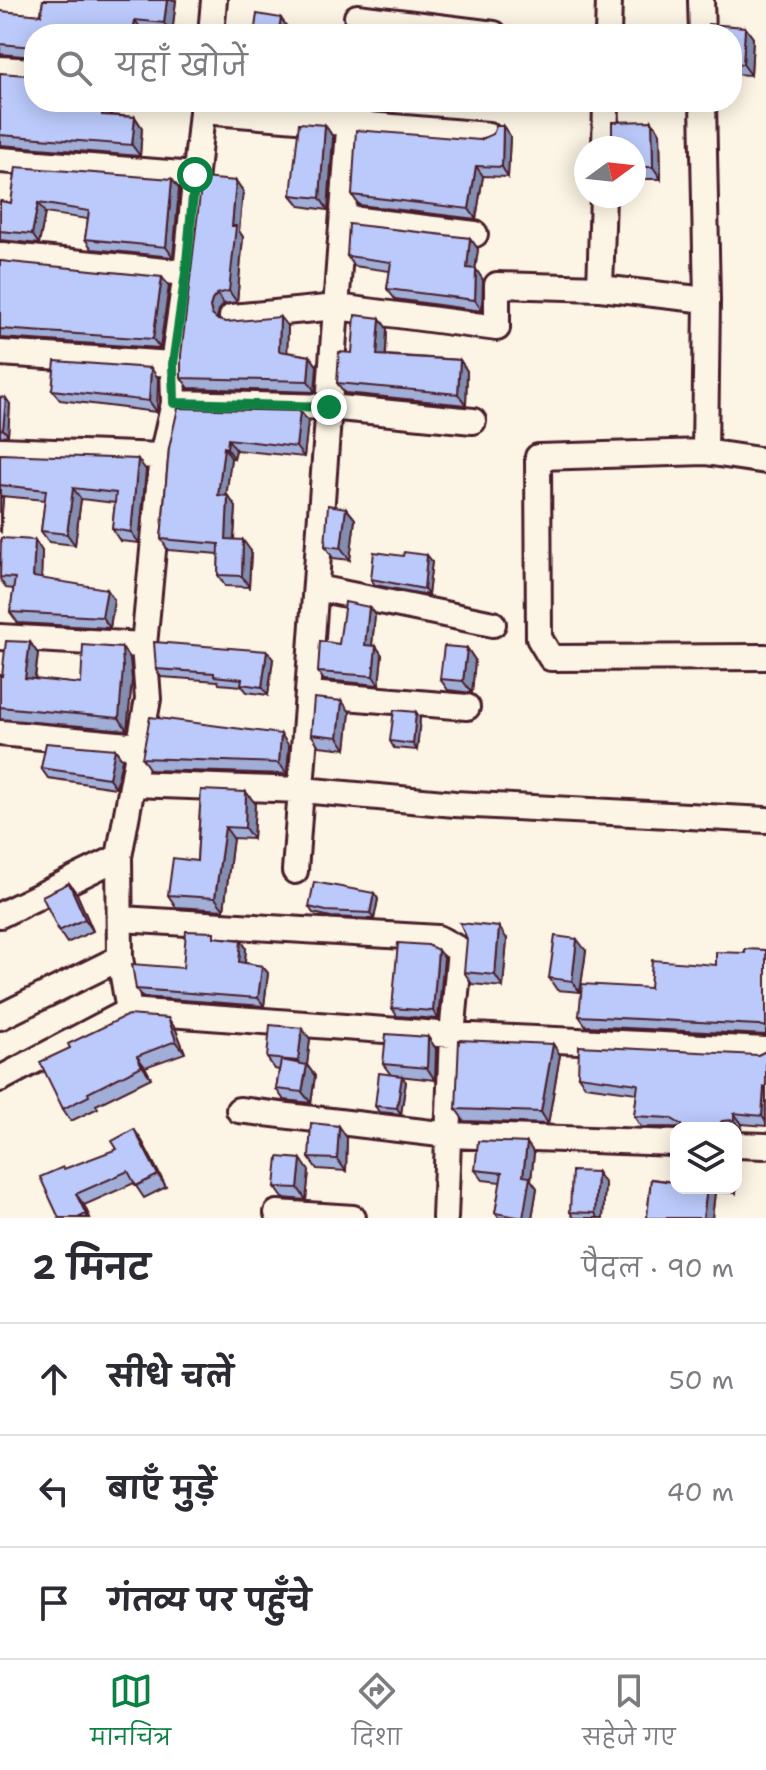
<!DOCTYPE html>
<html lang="hi">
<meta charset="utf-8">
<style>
body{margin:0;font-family:"Shantell Sans","Playpen Sans Deva",sans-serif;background:#f7f7f7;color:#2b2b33}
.controls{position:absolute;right:24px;bottom:24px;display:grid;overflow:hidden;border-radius:16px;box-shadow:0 4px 20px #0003}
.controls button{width:72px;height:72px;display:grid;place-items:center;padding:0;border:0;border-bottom:2px solid #e1e1e2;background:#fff;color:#2b2b33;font:40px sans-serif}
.compass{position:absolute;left:574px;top:136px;width:72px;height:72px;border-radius:50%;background:#fff;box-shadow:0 4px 20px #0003;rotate:75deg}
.stop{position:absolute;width:24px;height:24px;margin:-18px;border:6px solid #0b8043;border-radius:50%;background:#fff}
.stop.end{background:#0b8043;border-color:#fff;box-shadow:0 2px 8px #0008}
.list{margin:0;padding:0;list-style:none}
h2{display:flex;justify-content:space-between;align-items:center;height:104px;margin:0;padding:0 32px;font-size:34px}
h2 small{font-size:26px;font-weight:400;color:#7c7c81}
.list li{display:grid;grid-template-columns:52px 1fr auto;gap:24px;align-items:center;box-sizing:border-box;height:112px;padding:0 32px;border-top:2px solid #e1e1e2}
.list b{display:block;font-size:30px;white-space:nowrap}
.list em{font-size:26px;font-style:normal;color:#7c7c81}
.icon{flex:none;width:44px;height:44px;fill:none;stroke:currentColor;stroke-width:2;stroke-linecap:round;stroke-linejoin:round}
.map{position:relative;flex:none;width:766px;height:1218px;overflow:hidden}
.search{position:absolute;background:#fff;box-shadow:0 4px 20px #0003;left:24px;right:24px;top:24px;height:88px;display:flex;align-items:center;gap:20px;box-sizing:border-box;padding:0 28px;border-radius:32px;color:#7c7c81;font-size:30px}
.sheet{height:440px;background:#fff}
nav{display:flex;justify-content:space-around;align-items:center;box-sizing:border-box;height:112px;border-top:2px solid #e1e1e2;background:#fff;font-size:22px;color:#7c7c81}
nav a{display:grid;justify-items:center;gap:4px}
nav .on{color:#0b8043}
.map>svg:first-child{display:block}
</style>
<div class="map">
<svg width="766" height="1218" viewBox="0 0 766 1218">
<rect width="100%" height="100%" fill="#fcf5e5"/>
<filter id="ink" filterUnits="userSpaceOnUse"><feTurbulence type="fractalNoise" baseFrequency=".0125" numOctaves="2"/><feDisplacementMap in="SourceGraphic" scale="16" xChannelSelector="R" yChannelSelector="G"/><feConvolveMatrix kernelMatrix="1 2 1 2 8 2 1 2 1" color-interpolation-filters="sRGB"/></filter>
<g filter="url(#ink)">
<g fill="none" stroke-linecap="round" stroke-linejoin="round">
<g stroke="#4a1f2b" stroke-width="30">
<path id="street" d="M701 0 702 34
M357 17 494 34
M211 34 214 0
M608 34 609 0
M0 69 34 71
M703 102 707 300 705 452
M202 111 488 135
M605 148 606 102
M0 160 195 175
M343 218 475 234
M0 255 186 273
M600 288 603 196
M232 317 337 307 497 328V285L600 288 707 300
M0 353 173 364
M174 403 329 407 473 421
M0 450 162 456
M766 461 705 452 538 457 539 638 551 658 766 657
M317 588 493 624
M0 637 144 645
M309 694 467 707
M0 733 139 746
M133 784 302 790 455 804 766 820
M295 871 351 102
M0 915 119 857
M121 919 438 938 460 950 452 1035 445 1218
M129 1011 120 958 119 857 148 699 144 645 162 456 174 403 173 364 186 273 203 102
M0 1017 120 958
M0 1079 129 1011 452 1035 766 1050
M239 1110 448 1135 676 1143
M736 1145 766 1146
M277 1213 353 1218"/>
</g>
<use href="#street" stroke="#fcf5e5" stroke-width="24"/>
</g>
<path fill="#a1aed8" stroke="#4a1f2b" stroke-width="2" d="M43 0H176L172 34 142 30V34H34V57L0 54V11L41 15Z
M745 27 753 38 751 75 732 74V34Z
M0 73 112 102 111 115 135 117 142 128 140 156 0 145Z
M274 102H336V107Z
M325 125 333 137 328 210 300 206 291 195Z
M503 126 510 136 508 177 483 176 476 219 359 205 352 195 493 134Z
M660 133 661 179H634V148Z
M172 179 179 189 173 257 92 249 85 239 88 219 45 213 39 244 0 240V201L11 203Z
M236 181 243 191 239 231 243 237 237 302 224 304 219 310 218 320 226 322 288 327 287 352 310 356 317 366 315 392 189 388 181 378Z
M470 238 478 249 475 269 483 280 482 311 395 299 387 289 390 271 354 266 347 256Z
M0 261 169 286 160 348 0 338Z
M387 329 386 355 460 360 467 371 466 405 345 393 337 383 352 353Z
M158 378 157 412 60 400 52 390Z
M0 397 10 404 8 435 0 437Z
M300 411 308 421 304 457 236 450 234 458H231L226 496H228L236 507 234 539 251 551 249 587 225 586 218 575 219 554 168 550 161 539 169 448Z
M0 454 146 470 139 543 120 541 112 529 115 503 81 499 75 545 49 542 41 531 45 500 1 496 3 498 0 532Z
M346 508 355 519 350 560 333 558 325 546Z
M42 551 41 578 114 600 110 628 18 623 10 612 14 589 6 588 0 579V553Z
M432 561 428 595 375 585 371 579Z
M369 607 375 615 372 646H376L382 655 379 685 324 680 318 672 339 644Z
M30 642 38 654 35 680 81 684 122 648 130 659 132 680 127 730 0 719V675L2 676Z
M467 648 475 660 472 693 448 690 440 679Z
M273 659 268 695 247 692 242 686 219 684 218 681 161 677 156 669Z
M350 712 346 749 319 746 311 734Z
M416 712 420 718 417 750 394 748 390 741Z
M289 746 287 774 150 770 142 758Z
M115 749 122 759 116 788 48 778 41 768Z
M201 790 255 803 253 839 233 838 224 910 176 907 168 895 197 861Z
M69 883 77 894 93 931 67 943 59 931Z
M374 893 378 899 374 919 331 917 313 913 309 907Z
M218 938 241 940 246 948 245 963 262 966 268 973 264 1006 142 997 136 989 183 968Z
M507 939 503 987 472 984 464 972Z
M766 950V1035L586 1026 579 1016 650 988 716 965 745 953Z
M586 951 580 992 557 990 549 978Z
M444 958 438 1019 397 1016 392 1008Z
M168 1018 176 1030 185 1053 145 1067 151 1078 96 1105 98 1108 71 1121 63 1109Z
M428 1037 436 1049 435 1080 398 1076 406 1082 401 1114 379 1112 375 1106 391 1075 383 1064Z
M310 1039 307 1065 315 1076 311 1103 284 1100 276 1089 279 1070 275 1069 267 1058Z
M553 1044 560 1055 548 1124 464 1121 456 1109Z
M766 1051V1126L742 1124 741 1130 736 1131V1128L641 1127 634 1116 637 1093 585 1086 578 1076 758 1055Z
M339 1126 347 1138 346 1171 317 1169 309 1158Z
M142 1141 166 1187 144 1198 134 1183 84 1205 90 1218H59L65 1169Z
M527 1143 534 1153 531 1180 537 1188 532 1218H499L495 1213 501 1182 483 1180 475 1170Z
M676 1145V1188H736V1156L739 1160 736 1193 715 1192 712 1218H647L651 1179 673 1182Z
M309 1171 306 1200 283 1198 275 1187Z
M605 1184 603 1218H574L570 1212Z"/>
<path fill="#838db0" stroke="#4a1f2b" stroke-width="2" d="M167 0H176L172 34 164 23Z
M281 18 289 30 288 34H278Z
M135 20 142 30V34H133Z
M745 27 753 38 751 75 743 64Z
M103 102H112L110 125 102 115Z
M135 117 142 128 140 156 132 145Z
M652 121 660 133 661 179 653 167Z
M325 125 333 137 328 210 320 198Z
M503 126 510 136 508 177 502 167Z
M476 166 483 176 476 219 469 209Z
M172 179 179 189 173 257 166 247Z
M236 181 243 191 239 231 243 237 237 302 229 291 232 226Z
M38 203 45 213 39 244 32 234Z
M470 238 478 249 474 279 467 268Z
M476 269 483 280 482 311 475 300Z
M162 277 169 286 160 348 153 339Z
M217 294 224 304 219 310 217 318 219 325 212 315 210 307 212 300Z
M280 317 288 327 287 362 279 351Z
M380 318 387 329 385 365 377 355Z
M310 356 317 366 315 392 308 381Z
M460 360 467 371 466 405 458 394Z
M151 368 158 378 157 412 149 401Z
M6 398 10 404 8 435 3 429Z
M300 411 308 421 304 457 296 447Z
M228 439 236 450 234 458 227 448Z
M224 447 231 458 225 506 218 495Z
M138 459 146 470 139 543 131 532Z
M73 488 81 499 75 545 67 534Z
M0 495 3 498 1 532 0 531Z
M228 496 236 507 233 550 226 539Z
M346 508 355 519 350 560 341 548Z
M35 540 42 551 41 588 33 577Z
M243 540 251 551 249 587 242 576Z
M427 555 432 561 428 595 424 589Z
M107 589 114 600 110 628 102 617Z
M369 607 375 615 371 654 365 645Z
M30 642 38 654 33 690 25 678Z
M376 646 382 655 379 685 373 676Z
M122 648 130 659 132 680 127 730 119 718Z
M467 648 475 660 472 693 463 681Z
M267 651 273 659 268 695 262 687Z
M342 701 350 712 346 749 338 737Z
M416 712 420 718 417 750 413 744Z
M281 734 289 746 287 774 279 763Z
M115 749 122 759 116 788 109 778Z
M246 792 255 803 253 839 245 828Z
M225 827 233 838 224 910 215 898Z
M69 883 77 894 93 931 85 919Z
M374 893 378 899 374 919 370 913Z
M499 927 507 939 503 987 495 975Z
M577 939 586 951 580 992 572 981Z
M241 940 246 948 244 970 239 962Z
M438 950 444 958 438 1019 433 1011Z
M262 966 268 973 264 1006 258 998Z
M168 1018 176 1030 185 1053 176 1041Z
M302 1028 310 1039 307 1065 315 1076 311 1103 302 1092 306 1072 298 1061Z
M428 1037 436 1049 435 1080 427 1068Z
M553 1044 560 1055 548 1124 541 1112Z
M137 1056 145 1067 151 1078 142 1066Z
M402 1076 406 1082 401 1114 397 1108Z
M764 1087 766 1090V1122L762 1116Z
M734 1113 742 1124 741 1130 734 1120Z
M339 1126 347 1138 346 1171 337 1159Z
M134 1129 142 1141 166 1187 158 1175Z
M527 1143 534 1153 531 1180 537 1188 532 1218H523V1176Z
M736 1156 739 1160 736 1193 732 1188H736Z
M301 1159 309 1171 306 1200 298 1188Z
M597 1172 605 1184 603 1218H598L595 1213Z
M707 1188H712L715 1192 712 1218H703Z
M76 1194 84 1205 90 1218H88Z"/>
<path fill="#bbcafb" stroke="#4a1f2b" stroke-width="2" d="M43 0H167L164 23 135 20 133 34H34V47L0 44V11L41 15Z
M257 14 281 18 278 34H254Z
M352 22 449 34H350Z
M708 24 745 27 743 64 732 63V34H703Z
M0 73 26 75 34 73V102H103L102 115 135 117 132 145 0 135Z
M652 121 653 167H634V148H608L612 137V122Z
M299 123 325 125 320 198 291 195Z
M496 126H503L502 167 476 166 469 209 352 195 356 130 480 140 493 134Z
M16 167 172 179 166 247 85 239 89 211 38 203 32 234 0 231V201L11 203Z
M202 178 236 181 232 226H236L229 291 217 294 212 300 210 307 212 315 218 320 226 322 280 317 279 351 310 356 308 381 181 378V355Z
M349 224 470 238 467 268 476 269 475 300 387 289 391 262 347 256Z
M0 261 162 277 153 339 0 329Z
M355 315 380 318 377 355 460 360 458 394 337 383 339 352 352 353Z
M55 361 151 368 149 401 52 390Z
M0 397 6 398 3 429 0 430Z
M178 408 300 411 296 447 228 439 227 448 224 447 218 495 228 496 226 539 243 540 242 576 218 575 219 544 161 539 169 448Z
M0 454 138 459 131 532 112 529 116 493 73 488 67 534 41 531 46 490 0 485Z
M328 505 346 508 341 548 325 546Z
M1 538 35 540 33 577 107 589 102 617 10 612 15 578 0 577Z
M374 552 403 556 404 552 427 555 424 589 371 579Z
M345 602 369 607 365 645 376 646 373 676 318 672 320 641 339 644Z
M6 641 30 642 25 678 81 684 83 645 122 648 123 668 119 718 0 707V675L2 676Z
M154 642 267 651 262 687 241 684 242 679 214 676V673L156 669Z
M444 646 467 648 463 681 440 679Z
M314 698 342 701 338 737 311 734Z
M394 710 416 712 413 744 390 741Z
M150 717 281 734 279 763 142 758Z
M46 743 115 749 109 778 41 768Z
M201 790 246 792 245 828 225 827 215 898 168 895 173 858 197 861Z
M314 882 374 893 370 913 326 911 309 907Z
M69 883 85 919 59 931 42 896Z
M460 923 499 927 495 975 464 972 467 939Z
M186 931 214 932V937L241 940 239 962 262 966 258 998 136 989 132 964 183 968Z
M555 936 577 939 572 981 549 978Z
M398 943 428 945 438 950 433 1011 392 1008Z
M745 949 766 950V1027L759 1025 579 1016 582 984 650 988 652 960 716 965V952L745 953Z
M128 1015 168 1018 176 1041 137 1056 142 1066 88 1093 89 1096 63 1109 40 1062 70 1048 68 1044Z
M270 1025 302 1028 298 1061 267 1058Z
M386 1034 428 1037 427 1068 383 1064Z
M459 1040 553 1044 541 1112 456 1109Z
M579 1046 758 1055 766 1051V1087H764L762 1116 734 1113V1120L722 1121 716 1128H682V1125L670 1118 634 1116 638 1084 578 1076Z
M281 1060 307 1065 302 1092 276 1089Z
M379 1073 402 1076 397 1108 375 1106Z
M311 1123 339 1126 337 1159 309 1158Z
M134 1129 158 1175 136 1186 128 1171 76 1194 86 1214 78 1218H59L40 1177 63 1167 64 1169 117 1149 112 1141Z
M478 1141 527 1143 523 1176 530 1177 523 1218 495 1213 502 1173 475 1170Z
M676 1145V1188H707L703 1218H647L651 1179 673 1182Z
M278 1157 301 1159 298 1188 275 1187Z
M572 1171 597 1172 595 1213 570 1212Z"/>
</g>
<g fill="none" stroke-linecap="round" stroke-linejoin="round" filter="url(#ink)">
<path stroke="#0b8043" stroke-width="10" d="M195 175 186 273 173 364 174 403 329 407"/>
</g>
</svg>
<div class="controls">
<button><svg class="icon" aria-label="layers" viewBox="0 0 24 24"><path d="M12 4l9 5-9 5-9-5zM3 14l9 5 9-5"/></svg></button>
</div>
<svg class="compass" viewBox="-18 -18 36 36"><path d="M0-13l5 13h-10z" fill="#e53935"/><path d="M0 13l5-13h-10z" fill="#7c7c81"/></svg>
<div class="stop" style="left:195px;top:175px"></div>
<div class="stop end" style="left:329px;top:407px"></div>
<div class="search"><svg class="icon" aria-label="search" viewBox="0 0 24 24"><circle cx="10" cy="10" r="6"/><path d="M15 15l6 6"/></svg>यहाँ खोजें</div>
</div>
<section class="sheet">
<h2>2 मिनट<small>पैदल · 90 m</small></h2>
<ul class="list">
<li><svg class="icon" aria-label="ahead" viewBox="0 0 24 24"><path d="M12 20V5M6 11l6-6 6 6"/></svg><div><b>सीधे चलें</b></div><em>50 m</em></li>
<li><svg class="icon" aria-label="left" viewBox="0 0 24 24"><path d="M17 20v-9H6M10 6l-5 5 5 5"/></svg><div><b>बाएँ मुड़ें</b></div><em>40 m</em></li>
<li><svg class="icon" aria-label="arrive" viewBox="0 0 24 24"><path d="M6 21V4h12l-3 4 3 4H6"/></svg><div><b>गंतव्य पर पहुँचे</b></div></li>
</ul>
</section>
<nav>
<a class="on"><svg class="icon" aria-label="map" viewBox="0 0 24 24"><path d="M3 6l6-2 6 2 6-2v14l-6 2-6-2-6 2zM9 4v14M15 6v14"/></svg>मानचित्र</a>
<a><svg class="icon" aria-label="directions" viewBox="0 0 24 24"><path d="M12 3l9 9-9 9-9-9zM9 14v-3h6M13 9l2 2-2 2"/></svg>दिशा</a>
<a><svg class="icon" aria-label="saved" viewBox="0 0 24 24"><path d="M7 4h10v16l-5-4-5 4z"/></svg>सहेजे गए</a>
</nav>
